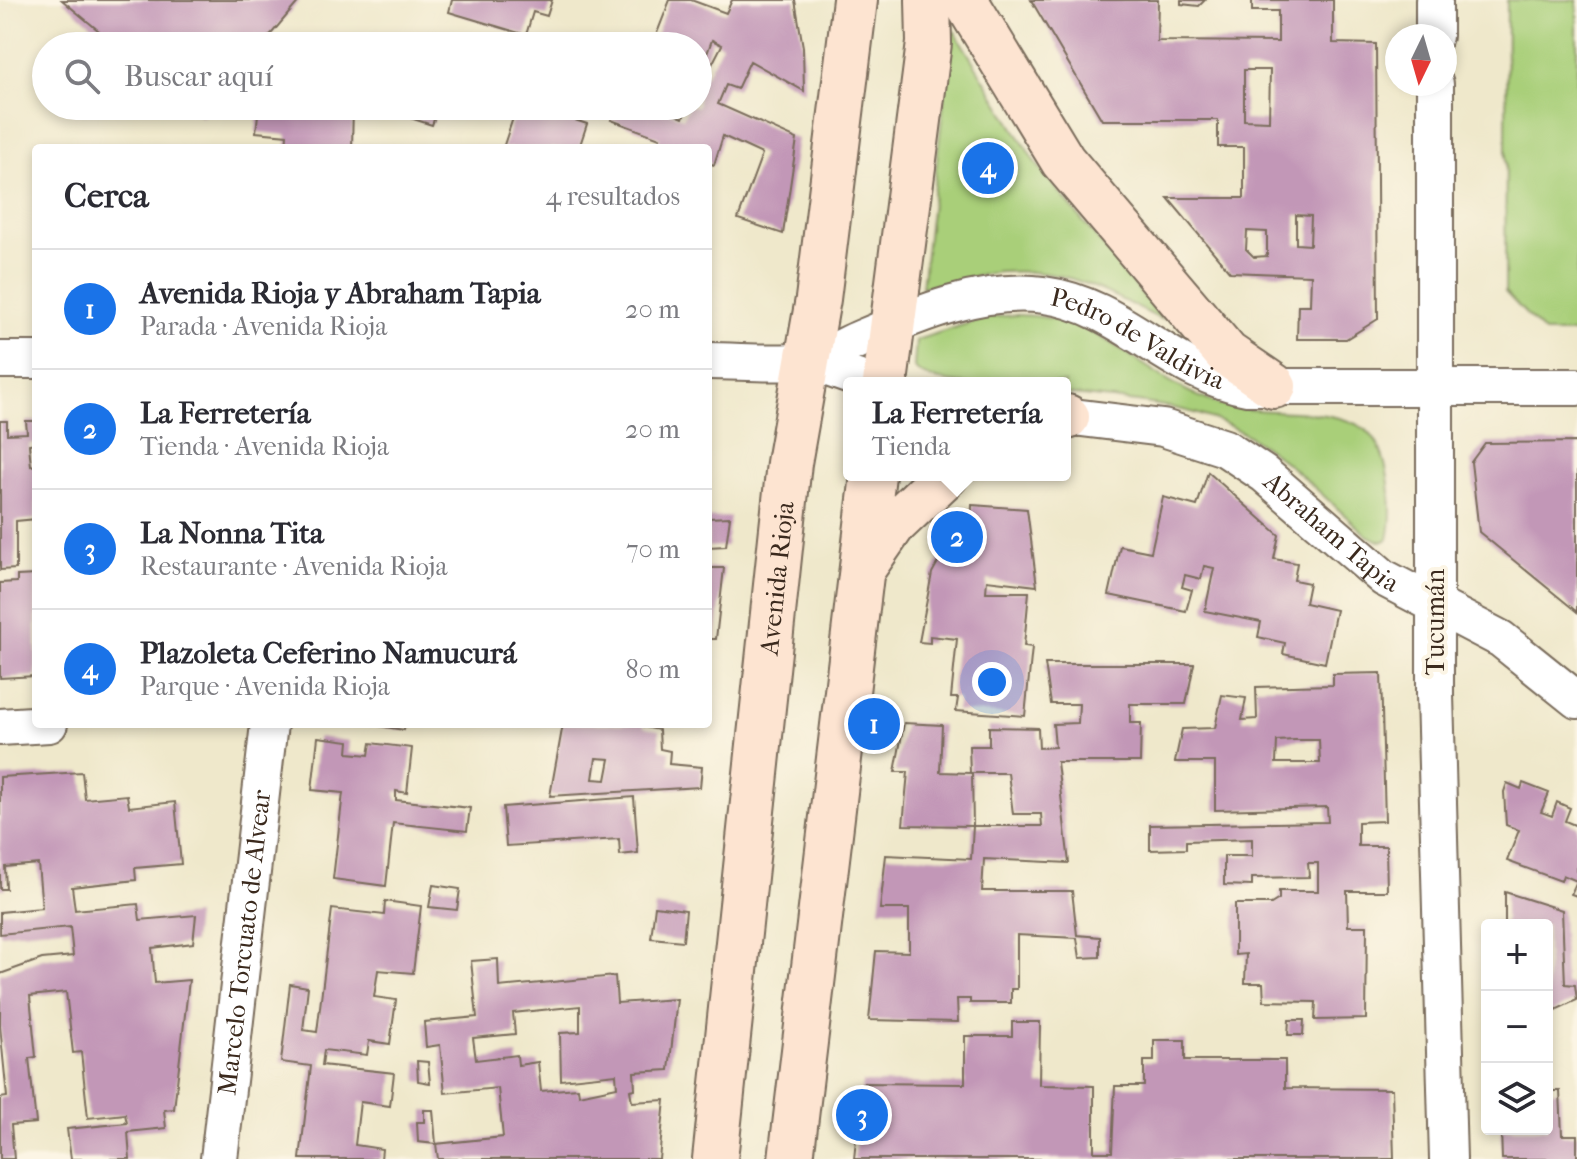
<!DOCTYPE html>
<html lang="es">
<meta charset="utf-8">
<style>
body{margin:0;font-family:"IM FELL French Canon",serif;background:#f7f7f7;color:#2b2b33}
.controls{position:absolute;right:24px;bottom:24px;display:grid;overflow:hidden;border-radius:8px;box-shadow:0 4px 12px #0003}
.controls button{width:72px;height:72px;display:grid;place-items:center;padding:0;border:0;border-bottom:2px solid #e1e1e2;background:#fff;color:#2b2b33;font:40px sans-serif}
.compass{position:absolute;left:1385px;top:24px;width:72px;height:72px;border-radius:50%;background:#fff;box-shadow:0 4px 12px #0003;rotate:185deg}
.you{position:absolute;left:992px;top:682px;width:28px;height:28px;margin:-20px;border:6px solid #fff;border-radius:50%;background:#1a73e8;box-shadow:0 0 0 12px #1a73e833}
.badge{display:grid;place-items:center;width:52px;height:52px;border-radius:50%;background:#1a73e8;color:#fff;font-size:26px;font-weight:700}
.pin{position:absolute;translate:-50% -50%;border:4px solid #fff;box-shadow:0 2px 8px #0006}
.popup{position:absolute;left:843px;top:377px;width:228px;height:104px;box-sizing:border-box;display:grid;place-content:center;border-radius:8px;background:#fff;filter:drop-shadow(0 2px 6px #0005);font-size:26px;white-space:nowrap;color:#7c7c81}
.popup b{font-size:30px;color:#2b2b33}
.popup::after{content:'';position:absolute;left:50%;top:100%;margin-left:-16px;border:16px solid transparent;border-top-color:#fff}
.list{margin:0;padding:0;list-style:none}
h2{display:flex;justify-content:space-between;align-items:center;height:104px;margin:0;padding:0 32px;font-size:34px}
h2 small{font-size:26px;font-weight:400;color:#7c7c81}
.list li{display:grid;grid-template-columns:52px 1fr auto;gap:24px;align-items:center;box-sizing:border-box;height:120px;padding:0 32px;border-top:2px solid #e1e1e2}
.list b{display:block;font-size:30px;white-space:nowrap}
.list p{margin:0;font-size:26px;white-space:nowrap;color:#7c7c81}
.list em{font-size:26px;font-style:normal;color:#7c7c81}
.icon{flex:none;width:44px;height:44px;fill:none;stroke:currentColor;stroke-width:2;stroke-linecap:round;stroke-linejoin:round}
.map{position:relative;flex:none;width:1577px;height:1159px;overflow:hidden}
.search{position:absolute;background:#fff;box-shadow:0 4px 12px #0003;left:32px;top:32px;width:680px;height:88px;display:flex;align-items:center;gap:20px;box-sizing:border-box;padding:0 28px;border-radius:44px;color:#7c7c81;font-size:30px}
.panel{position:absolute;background:#fff;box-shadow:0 4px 12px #0003;left:32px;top:144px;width:680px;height:584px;border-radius:8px}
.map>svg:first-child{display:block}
</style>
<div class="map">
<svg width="1577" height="1159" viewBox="0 0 1577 1159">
<rect width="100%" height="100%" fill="#fcf5e5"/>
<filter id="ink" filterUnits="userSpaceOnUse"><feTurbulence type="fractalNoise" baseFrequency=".0125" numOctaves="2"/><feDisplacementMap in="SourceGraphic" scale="16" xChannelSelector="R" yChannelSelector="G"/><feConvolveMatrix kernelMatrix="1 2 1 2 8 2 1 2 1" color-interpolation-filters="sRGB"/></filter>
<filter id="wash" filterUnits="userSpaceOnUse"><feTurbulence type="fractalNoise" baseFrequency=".006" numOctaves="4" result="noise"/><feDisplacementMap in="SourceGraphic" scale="32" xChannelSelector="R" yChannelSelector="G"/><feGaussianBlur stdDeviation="1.8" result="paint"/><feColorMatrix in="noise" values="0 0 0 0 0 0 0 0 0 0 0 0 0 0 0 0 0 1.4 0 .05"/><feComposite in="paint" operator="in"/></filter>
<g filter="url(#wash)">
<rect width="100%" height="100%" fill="#efe8cb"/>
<path fill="#a9cf79" stroke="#727c4c" stroke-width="2" d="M1507 0H1577V333H1544L1505 292Z
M955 32 1034 161 1163 320C1103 292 1071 267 1001 272 974 274 949 284 922 287L952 33Z
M1016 315C1104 314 1142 379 1218 404 1260 417 1333 404 1366 430 1390 449 1395 511 1388 539L1382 542 1368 536C1324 498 1281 450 1228 425 1178 402 1119 401 1065 394V383C1035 383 930 392 914 367L916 340 985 318Z"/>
<g id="blocks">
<path fill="#c297b7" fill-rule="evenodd" d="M62 0H300L261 46H117Z
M452 0H552L547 16 533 12 526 35 449 12Z
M670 0H691L726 13 732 0H795L803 47 804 91 750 61 737 89 726 85 718 104 797 139 783 234 738 219 762 154 723 136 714 165 708 163V148H663L657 146 660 138 611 120 617 106H672L669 112 683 118 688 106H698V46H652ZM712 40 722 45 706 76 700 73Z
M1031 0H1158L1157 41 1278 42V11H1252V0H1333V43L1376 44 1378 319 1346 339H1297L1298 305H1310L1311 275 1230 272 1168 198H1244V147H1218V120H1102ZM1244 70H1270L1269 121 1244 120ZM1296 215 1311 216 1310 245 1296 244ZM1247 231 1267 232V256L1254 257 1246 249Z
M1181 0H1205L1199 6 1181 4Z
M189 106H211L202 117Z
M259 106H353L352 148H286L287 135 256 132Z
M373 106H439L432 125Z
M517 106H532L587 124 579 148H503Z
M0 421H7V434L27 433 26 421H36V443L29 444 31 466 36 465V519L16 521V569L0 570Z
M1577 442V612L1479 532 1471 462 1485 443Z
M1208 472 1279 535 1274 559 1297 563 1294 580 1309 583 1305 603 1336 610 1325 663 1283 654 1285 643 1258 637 1261 622 1205 611 1214 568 1204 566 1201 579 1185 575 1182 587 1192 590 1186 611 1109 595 1120 546 1151 552 1163 497 1197 506Z
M972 505 1027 509 1037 586 987 580 986 592H1029L1024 646 1032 647 1025 716 956 711 958 698H951L957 639 930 636V643L919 642 932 573 944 551 960 553 961 545 970 546Z
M730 517 726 546 708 547V518Z
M708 568H724L716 639H708Z
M36 575V676L0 678V583L17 582V576Z
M1045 664H1194L1186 704H1130V723H1141L1140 762H1057L1069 863 984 859 982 891H1072L1077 935 1100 937V957L1080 958 1077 938 1017 935V989H1011V1003H970V999H957L958 1022 869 1020 876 951 909 952V909H880L886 855 971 859 973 826H1042L1041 814H1013L1008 773H972L973 826 903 825 908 772H895L904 723 942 725 940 772 970 773 969 746H989V727L1038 728 1039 748 1055 747 1053 724 1078 723 1079 704H1051Z
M1381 673 1385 821 1358 822V846H1386L1387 891H1347L1348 926H1367L1366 1019 1315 1020 1316 1002 1264 1001 1263 983H1245L1246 954 1235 955V904H1271L1279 899V891H1318V863H1308L1309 877 1252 878V886L1224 885V856H1252V839L1186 841V849L1150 850V825L1328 822 1327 807 1215 810V762H1175L1182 729 1215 728 1222 695 1246 698 1242 720 1257 719 1256 687 1333 685V674ZM1295 740H1319L1320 763H1276L1277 741Z
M367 724H405L404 730Z
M563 724H644V727L659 730 660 749 670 751 669 764 702 767 700 787 550 796ZM596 758 610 759 606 780 593 779Z
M318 737 349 741 348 753 369 755 371 743 412 748 407 793 396 791V800L470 808 467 831 393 823 386 886 333 879 343 793 312 790Z
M82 772 85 799 127 795 129 807 175 802 181 864 135 868 136 880 72 887 75 910 138 904 140 920 196 915 193 943 152 948 155 983 189 980 174 1109 164 1110 166 1128 128 1132 130 1159H71L67 1129 127 1123 125 1114 88 1118 81 1052 73 1053 66 992 30 996 36 1057 29 1058 36 1123 11 1125 14 1159H0V1098L7 1097 0 1026V974L42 959 73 956 70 927 0 934V912L42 908 38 864 5 867 6 889H0V777Z
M1507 783 1521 789 1523 783 1549 793 1541 812 1552 816 1557 802 1570 808 1565 821 1577 826V896L1571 894 1577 881 1563 875 1561 881 1507 861 1519 830 1506 825 1504 792Z
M634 797 638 853 620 855 619 839 506 846 503 807Z
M433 885 460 889 457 910 429 907Z
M1505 892 1562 910 1565 984 1575 985 1577 1000 1547 1014V925H1505Z
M385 901 421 906 413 973 378 970 374 997 396 1000 390 1044 369 1041 367 1055 324 1050 322 1065 394 1073 390 1106 360 1102 355 1145 382 1149 381 1159H300L311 1066 281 1062 290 984 308 987 303 1030 317 1032 332 909 384 915Z
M655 906 686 910 683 941 651 938Z
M498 959 499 987 615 976 617 1003 677 999 669 1070 634 1072 635 1089 630 1090 632 1102 665 1100 659 1159H438L436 1144 503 1137 498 1088 445 1093 440 1045 426 1047 424 1022 477 1017 471 961ZM580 1006V1032L560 1033 561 1080 616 1074 617 1087 579 1095 578 1088 541 1091 538 1062 518 1065 517 1055 476 1060 473 1038 515 1034 513 1013Z
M1289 1020H1304L1303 1035H1288Z
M1012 1022H1040L1039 1085 1094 1086V1152H1112L1115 1086H1144V1061H1154V1040H1185V1060H1285V1088L1392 1089 1394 1159H854L862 1083 965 1084V1036H1012Z
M417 1061 428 1062 430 1083 418 1081Z
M1547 1091H1560L1562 1135H1577V1159H1502L1501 1129H1547Z
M424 1110H433L436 1144 418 1142 417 1122H424Z"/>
</g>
</g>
<g filter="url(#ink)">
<use href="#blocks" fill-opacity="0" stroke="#7a6c5b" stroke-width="2"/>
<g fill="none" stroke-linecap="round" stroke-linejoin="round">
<g stroke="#7a6c5b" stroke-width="40">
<g id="minor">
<path d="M1434 0V36"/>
<path d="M1435 84V695L1448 1159"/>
<path d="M0 360H36"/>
<path id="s1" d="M708 361C740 361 774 365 806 361 824 358 845 345 862 338 918 314 981 287 1044 295 1122 305 1171 374 1247 387H1577"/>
<path d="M808 361 871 383"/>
<path id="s2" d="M1065 416 1163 428 1225 448 1264 474 1384 578 1501 639 1577 700"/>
<path d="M0 727 49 724"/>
<path id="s3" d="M219 1159 269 724"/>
</g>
</g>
<g stroke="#7a6c5b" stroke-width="48">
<g id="secondary">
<path d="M965 0 1063 161 1227 354 1274 386"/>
<path d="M885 383 929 43 928 0"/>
<path d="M1065 417H1067"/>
<path d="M864 567 893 525 946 475"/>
<path id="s4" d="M715 1159 789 463 818 299 855 0"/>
<path d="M791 1159 873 475"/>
</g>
</g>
<use href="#minor" stroke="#fff" stroke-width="36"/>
<use href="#secondary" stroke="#fde4d1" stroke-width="44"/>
</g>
</g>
<g text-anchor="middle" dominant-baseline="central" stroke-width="8" stroke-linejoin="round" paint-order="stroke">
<g font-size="26" fill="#3b2a1e" stroke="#fcf5e5">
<text stroke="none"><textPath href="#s1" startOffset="452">Pedro de Valdivia</textPath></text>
<text stroke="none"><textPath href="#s2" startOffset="300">Abraham Tapia</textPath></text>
<text stroke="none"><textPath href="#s4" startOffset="584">Avenida Rioja</textPath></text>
<text transform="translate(1435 622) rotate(-90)">Tucumán</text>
<text stroke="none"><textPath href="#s3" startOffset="218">Marcelo Torcuato de Alvear</textPath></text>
</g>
</g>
</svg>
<div class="controls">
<button>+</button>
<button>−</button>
<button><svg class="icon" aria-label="layers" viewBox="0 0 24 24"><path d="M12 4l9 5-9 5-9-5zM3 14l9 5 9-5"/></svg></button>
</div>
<svg class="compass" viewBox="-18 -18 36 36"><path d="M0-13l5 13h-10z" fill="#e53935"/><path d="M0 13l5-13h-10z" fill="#7c7c81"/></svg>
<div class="you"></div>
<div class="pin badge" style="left:874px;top:724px">1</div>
<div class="pin badge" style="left:957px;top:537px">2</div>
<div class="popup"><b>La Ferretería</b>Tienda</div>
<div class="pin badge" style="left:862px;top:1115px">3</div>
<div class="pin badge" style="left:988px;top:168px">4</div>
<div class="search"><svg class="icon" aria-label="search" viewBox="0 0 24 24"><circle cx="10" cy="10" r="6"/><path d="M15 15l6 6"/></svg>Buscar aquí</div>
<section class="panel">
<h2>Cerca<small>4 resultados</small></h2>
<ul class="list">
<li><span class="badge">1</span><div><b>Avenida Rioja y Abraham Tapia</b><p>Parada · Avenida Rioja</p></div><em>20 m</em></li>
<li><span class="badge">2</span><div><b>La Ferretería</b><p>Tienda · Avenida Rioja</p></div><em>20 m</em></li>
<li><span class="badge">3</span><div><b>La Nonna Tita</b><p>Restaurante · Avenida Rioja</p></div><em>70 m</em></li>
<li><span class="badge">4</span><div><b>Plazoleta Ceferino Namucurá</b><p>Parque · Avenida Rioja</p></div><em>80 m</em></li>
</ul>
</section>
</div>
